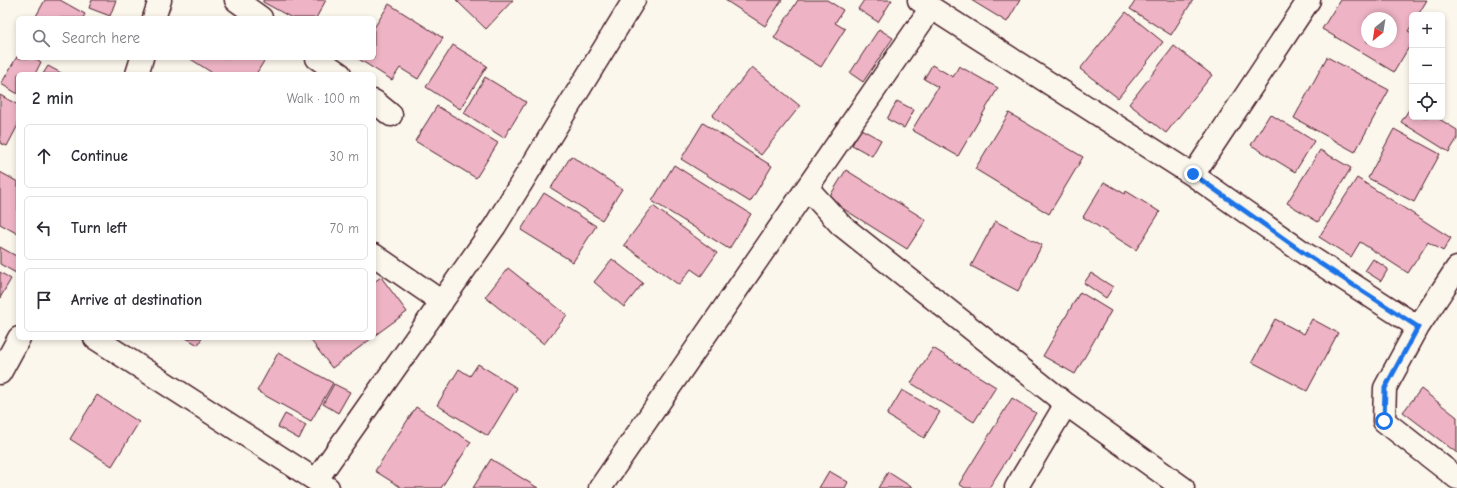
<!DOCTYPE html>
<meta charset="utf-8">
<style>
body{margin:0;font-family:"Comic Neue",sans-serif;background:#f7f7f7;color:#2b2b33}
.controls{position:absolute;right:12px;top:12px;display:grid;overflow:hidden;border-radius:6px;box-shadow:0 2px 6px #0003}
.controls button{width:36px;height:36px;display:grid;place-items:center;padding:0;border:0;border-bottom:1px solid #e1e1e2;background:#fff;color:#2b2b33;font:20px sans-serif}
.compass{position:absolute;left:1361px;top:12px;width:36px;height:36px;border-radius:50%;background:#fff;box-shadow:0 2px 6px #0003;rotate:210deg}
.stop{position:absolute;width:12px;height:12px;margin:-9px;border:3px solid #1a73e8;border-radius:50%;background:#fff}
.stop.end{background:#1a73e8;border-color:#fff;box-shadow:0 1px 4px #0008}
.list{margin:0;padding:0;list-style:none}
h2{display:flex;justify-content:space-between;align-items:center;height:52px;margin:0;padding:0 16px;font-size:17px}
h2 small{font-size:13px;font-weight:400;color:#7c7c81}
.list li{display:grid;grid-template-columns:26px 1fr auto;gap:12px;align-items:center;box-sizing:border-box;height:64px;margin:0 8px 8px;padding:0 8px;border:1px solid #e1e1e2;border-radius:6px}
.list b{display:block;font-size:15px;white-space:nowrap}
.list em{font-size:13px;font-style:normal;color:#7c7c81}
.icon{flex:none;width:22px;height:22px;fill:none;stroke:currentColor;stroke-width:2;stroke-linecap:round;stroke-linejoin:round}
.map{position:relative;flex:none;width:1457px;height:488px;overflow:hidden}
.search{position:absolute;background:#fff;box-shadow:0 2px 6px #0003;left:16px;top:16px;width:360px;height:44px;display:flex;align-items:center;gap:10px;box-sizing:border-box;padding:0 14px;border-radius:6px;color:#7c7c81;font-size:15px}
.panel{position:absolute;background:#fff;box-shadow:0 2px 6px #0003;left:16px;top:72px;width:360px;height:268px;border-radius:6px}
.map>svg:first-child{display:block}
</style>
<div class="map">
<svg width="1457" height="488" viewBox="0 0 1457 488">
<rect width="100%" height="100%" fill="#fbf7ec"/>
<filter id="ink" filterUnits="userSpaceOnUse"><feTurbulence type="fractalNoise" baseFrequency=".025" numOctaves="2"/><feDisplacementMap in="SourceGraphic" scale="8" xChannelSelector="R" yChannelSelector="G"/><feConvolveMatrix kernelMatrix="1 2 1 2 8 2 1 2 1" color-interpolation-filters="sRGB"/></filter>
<g filter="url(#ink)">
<path fill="#eeb4c6" stroke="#4a1f2b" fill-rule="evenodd" d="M45 0H60L85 14 83 18H35Z
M92 0H116L110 16 89 8Z
M263 0H326L316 18H292L263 2Z
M456 0H513L486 29Z
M725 0H782L765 26Z
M798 0H827L843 10 835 23 845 29 821 67 774 38Z
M864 0H892L878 22 858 9Z
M971 0H1020L1007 22Z
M1136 0H1193L1171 35 1130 9Z
M1340 0H1427L1418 15H1412V25L1408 31 1412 33V42L1394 72 1322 29ZM1367 18H1391V42H1367Z
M389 4 443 38 418 79 400 68 392 80 357 58H374V28Z
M1126 12 1163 42 1118 98 1080 69Z
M879 29 893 38 863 82 850 73Z
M453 45 487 66 460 109 426 87Z
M1174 46 1212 75 1166 133 1129 104Z
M18 55V58H34L41 62 35 74H18V94L1 84Z
M1327 57 1389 90 1355 152 1294 118Z
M189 58H266L256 74H214Z
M932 65 953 77 959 66 998 88 958 156 912 130 938 87 924 79Z
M48 66 63 74H43Z
M752 67 800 106 761 155 712 116Z
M485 77 526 102 504 138 464 113Z
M0 95 18 105V125L7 146 0 143Z
M897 101 914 110 904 128 887 119Z
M1412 105V117H1436L1457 130V139L1449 152 1401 122Z
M437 106 498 143 476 178 415 141Z
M1009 113 1083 157 1049 214 975 169Z
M1270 114 1314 141 1295 172 1251 145Z
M703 123 772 166 750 202 681 159Z
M861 129 881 140 872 156 852 145Z
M1394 129 1440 154 1414 202 1368 178Z
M1320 150 1351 168 1318 222 1287 203Z
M571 156 622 189 602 220 551 188Z
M674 165 751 214 729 249 652 201Z
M846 170 926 220 907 249 828 199Z
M0 172 18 182V234L0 224Z
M1357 178 1451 238 1443 251 1428 242 1408 273 1360 242 1351 257 1319 237Z
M1104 182 1125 194 1126 191 1160 212 1136 250 1083 217Z
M544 193 596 226 573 262 521 230Z
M653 206 717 253 701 276 691 269 679 285 624 245Z
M995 221 1042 245 1018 291 971 266Z
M0 247 18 257V269L16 273 0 264Z
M612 259 643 283 624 307 594 282Z
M1373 259 1388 269 1381 281 1365 271Z
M508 268 567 315 544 344 485 297Z
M0 272 11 279 0 298Z
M1091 273 1113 287 1106 298 1084 283Z
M381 277 407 312 374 336V282Z
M1080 292 1111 311 1075 374 1043 356Z
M1275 319 1304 334 1312 319 1338 333 1307 391 1252 362Z
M186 338H202L198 345Z
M309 338H372L332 368Z
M933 348 996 387 974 422 911 383Z
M278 353 333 383 311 421 257 391Z
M478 364 517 388 488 436 437 405 459 369 470 376Z
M334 384 350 392 338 413 323 404Z
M1421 389 1457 417V453L1403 412Z
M902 390 940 412 924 438 887 415Z
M97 395 139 422 112 466 70 439Z
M1012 398 1036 413 989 488H965L959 484Z
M416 407 471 442 441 488H402L375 471Z
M285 414 306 425 299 439 278 427Z
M491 459 538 488H473Z
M829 471 848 482 845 488H819Z
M888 472 913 488H878Z"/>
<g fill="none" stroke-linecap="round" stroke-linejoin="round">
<g stroke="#4a1f2b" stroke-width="25">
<path id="street" d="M236 0 261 18
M919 0 1193 175 1304 253 1418 327
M154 18 160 0
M317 58 340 74
M137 74 142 58
M374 101 391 115
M1193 175 1309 0
M808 189 841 225 1066 404 1183 488
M374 255 442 302
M1457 268 1418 327 1385 388 1384 421 1457 478
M95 338 328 488
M0 373 19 338
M317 479 495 226 634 0
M600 488 931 8
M1016 488 1066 404"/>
</g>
<use href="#street" stroke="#fbf7ec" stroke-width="22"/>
</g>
</g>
<g fill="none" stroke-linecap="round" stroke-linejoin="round" filter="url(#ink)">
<path stroke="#1a73e8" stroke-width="5" d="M1193 174 1304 253 1418 327 1385 388 1384 421"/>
</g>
</svg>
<div class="controls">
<button>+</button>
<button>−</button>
<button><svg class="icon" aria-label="locate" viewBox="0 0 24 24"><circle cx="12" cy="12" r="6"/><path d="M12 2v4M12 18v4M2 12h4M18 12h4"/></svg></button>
</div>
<svg class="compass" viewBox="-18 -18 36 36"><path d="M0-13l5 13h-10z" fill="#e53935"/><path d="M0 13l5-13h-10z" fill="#7c7c81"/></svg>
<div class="stop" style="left:1384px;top:421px"></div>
<div class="stop end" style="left:1193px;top:174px"></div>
<div class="search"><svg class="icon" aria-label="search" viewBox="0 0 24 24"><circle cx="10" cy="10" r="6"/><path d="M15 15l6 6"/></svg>Search here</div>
<section class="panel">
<h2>2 min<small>Walk · 100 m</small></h2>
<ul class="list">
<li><svg class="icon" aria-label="ahead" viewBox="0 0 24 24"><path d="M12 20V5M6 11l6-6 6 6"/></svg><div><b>Continue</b></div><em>30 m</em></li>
<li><svg class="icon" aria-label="left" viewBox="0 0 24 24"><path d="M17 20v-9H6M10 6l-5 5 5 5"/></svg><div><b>Turn left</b></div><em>70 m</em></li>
<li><svg class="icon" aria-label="arrive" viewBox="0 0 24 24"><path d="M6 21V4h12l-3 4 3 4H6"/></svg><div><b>Arrive at destination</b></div></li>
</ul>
</section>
</div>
